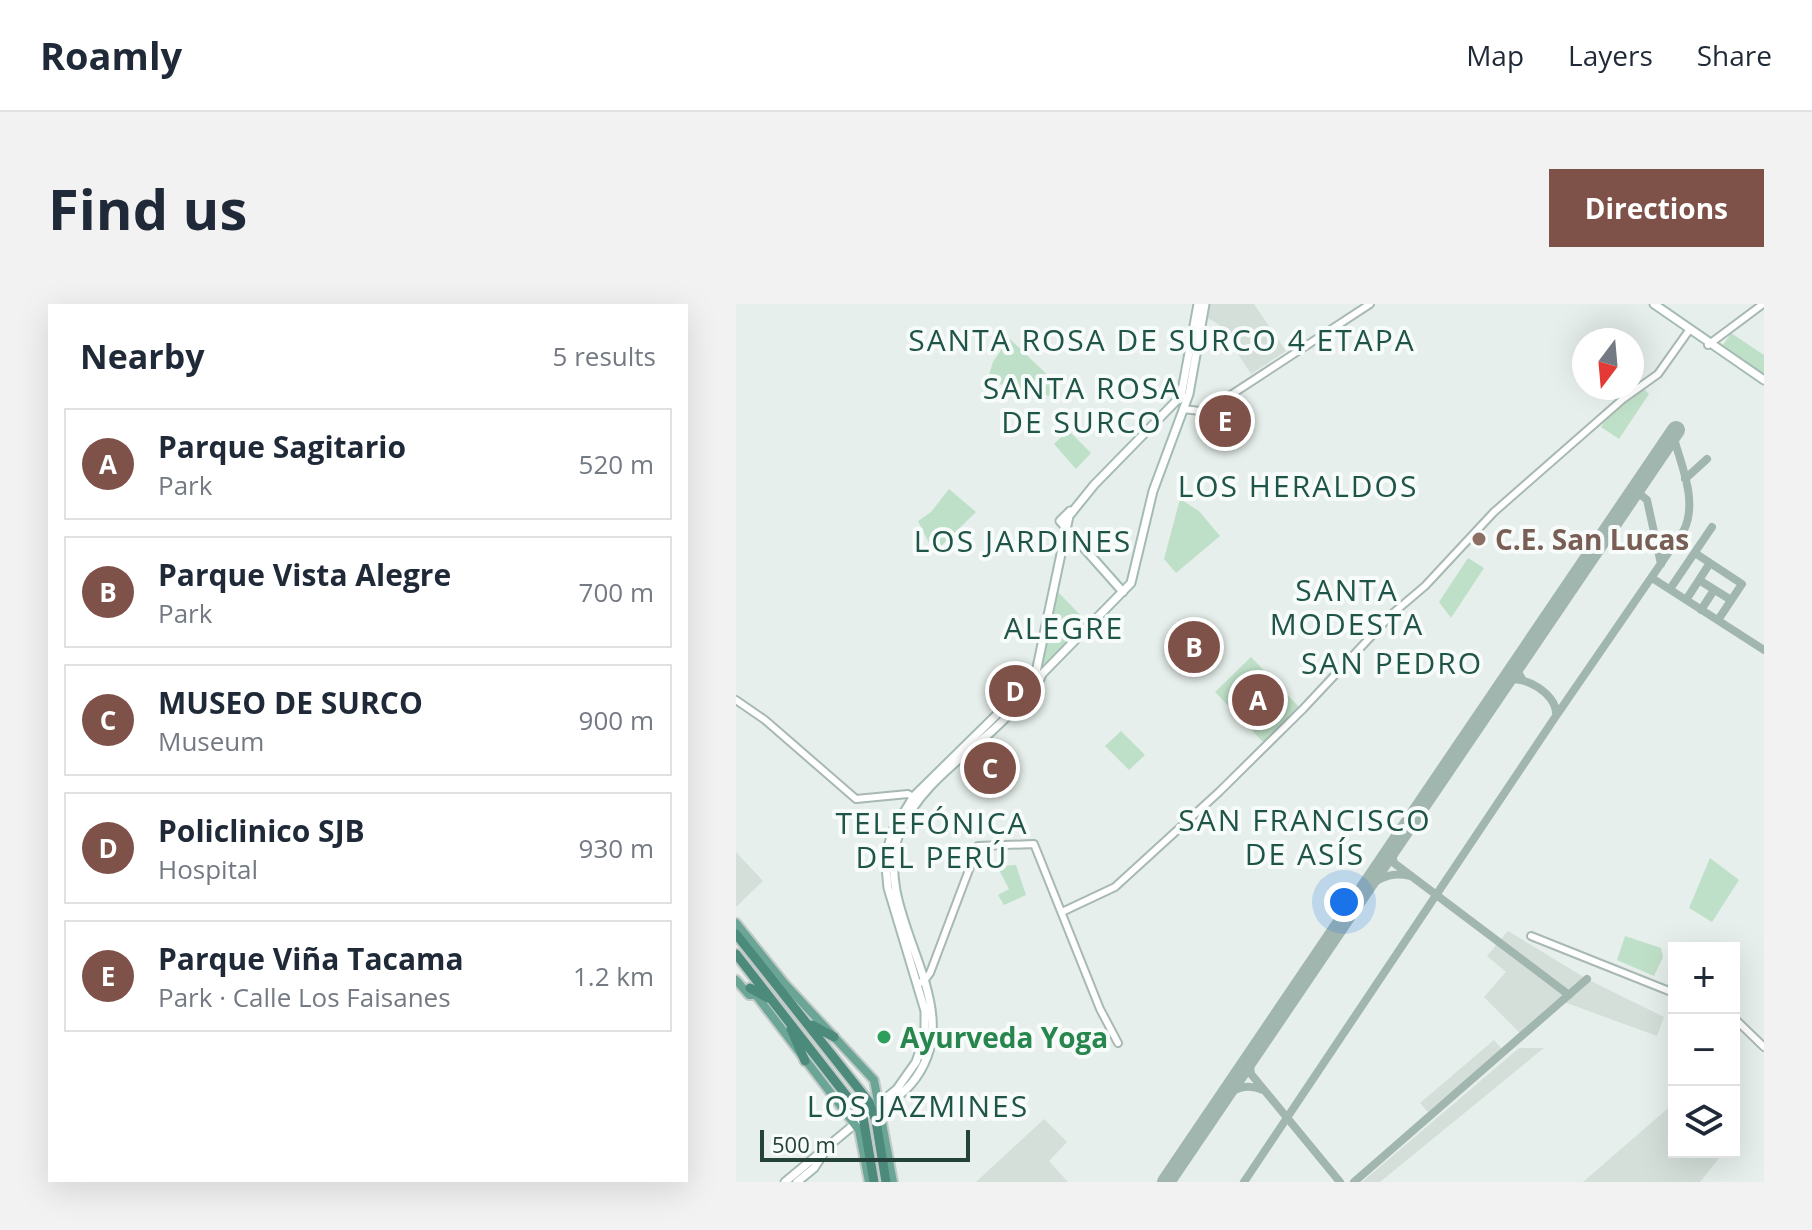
<!DOCTYPE html>
<meta charset="utf-8">
<style>
body{margin:0;font-family:"Open Sans",sans-serif;background:#f2f2f3;color:#1f2937}
.controls{position:absolute;right:24px;bottom:24px;display:grid;overflow:hidden;border-radius:0px;box-shadow:0 8px 32px #0002}
.controls button{width:72px;height:72px;display:grid;place-items:center;padding:0;border:0;border-bottom:2px solid #e0e1e3;background:#fff;color:#1f2937;font:40px sans-serif}
.compass{position:absolute;left:836px;top:24px;width:72px;height:72px;border-radius:50%;background:#fff;box-shadow:0 8px 32px #0002;rotate:196deg}
.scale{position:absolute;left:24px;bottom:20px;width:210px;box-sizing:border-box;padding-left:8px;border:4px solid #24423a;border-top:0;font-size:22px;line-height:28px;white-space:nowrap;color:#24423a;-webkit-text-stroke:6px #f7fbf9;paint-order:stroke}
.you{position:absolute;left:608px;top:598px;width:28px;height:28px;margin:-20px;border:6px solid #fff;border-radius:50%;background:#1a73e8;box-shadow:0 0 0 12px #1a73e833}
.badge{display:grid;place-items:center;width:52px;height:52px;border-radius:50%;background:#7f5249;color:#fff;font-size:26px;font-weight:700}
.pin{position:absolute;translate:-50% -50%;border:4px solid #fff;box-shadow:0 2px 8px #0006}
.list{margin:0;padding:0;list-style:none}
h2{display:flex;justify-content:space-between;align-items:center;height:104px;margin:0;padding:0 32px;font-size:34px}
h2 small{font-size:26px;font-weight:400;color:#747a83}
.list li{display:grid;grid-template-columns:52px 1fr auto;gap:24px;align-items:center;box-sizing:border-box;height:112px;margin:0 16px 16px;padding:0 16px;border:2px solid #e0e1e3;border-radius:0px}
.list b{display:block;font-size:30px;white-space:nowrap}
.list p{margin:0;font-size:26px;white-space:nowrap;color:#747a83}
.list em{font-size:26px;font-style:normal;color:#747a83}
.icon{flex:none;width:44px;height:44px;fill:none;stroke:currentColor;stroke-width:2;stroke-linecap:round;stroke-linejoin:round}
.map{position:relative;flex:none;width:1028px;height:878px;overflow:hidden;border-radius:0px}
header{display:flex;align-items:center;gap:48px;box-sizing:border-box;height:112px;padding:0 40px;background:#fff;border-bottom:2px solid #e0e1e3}
header strong{font-size:38px}
nav{display:flex;gap:44px;margin-inline-start:auto;font-size:28px}
.intro{display:flex;align-items:center;justify-content:space-between;box-sizing:border-box;height:192px;padding:0 48px}
h1{margin:0;font-size:56px}
.button{padding:20px 36px;border-radius:0px;background:#7f5249;color:#fff;font-size:28px;font-weight:700}
main{display:flex;gap:48px;padding:0 48px}
aside{flex:1;background:#fff;border-radius:0px;box-shadow:0 8px 32px #0002}
.map>svg:first-child{display:block}
</style>
<header>
<strong>Roamly</strong>
<nav><a>Map</a><a>Layers</a><a>Share</a></nav>
</header>
<div class="intro"><h1>Find us</h1><a class="button">Directions</a></div>
<main>
<aside>
<h2>Nearby<small>5 results</small></h2>
<ul class="list">
<li><span class="badge">A</span><div><b>Parque Sagitario</b><p>Park</p></div><em>520 m</em></li>
<li><span class="badge">B</span><div><b>Parque Vista Alegre</b><p>Park</p></div><em>700 m</em></li>
<li><span class="badge">C</span><div><b>MUSEO DE SURCO</b><p>Museum</p></div><em>900 m</em></li>
<li><span class="badge">D</span><div><b>Policlinico SJB</b><p>Hospital</p></div><em>930 m</em></li>
<li><span class="badge">E</span><div><b>Parque Viña Tacama</b><p>Park · Calle Los Faisanes</p></div><em>1.2 km</em></li>
</ul>
</aside>
<div class="map">
<svg width="1028" height="878" viewBox="0 0 1028 878">
<rect width="100%" height="100%" fill="#e6efeb"/>
<path fill="#d4dfda" d="M473 0H518L550 47 515 70 482 20 471 14Z
M0 548 27 577 0 603Z
M772 627 851 675 928 713 921 732 825 697 786 731 748 693 770 668 751 652Z
M758 736 766 745 692 808 684 799Z
M783 744H808L644 878H626Z
M938 799V848H988L964 878H847Z
M308 815 331 838 313 857 332 878H240Z"/>
<path fill="#bfe0c8" d="M995 29 1028 51V70L987 41Z
M273 34 324 83 314 92 251 77 257 58Z
M907 84 913 90 883 135 865 123 871 114Z
M493 98 513 125 488 144 474 131 470 139 465 136 474 109Z
M332 126 355 149 340 165 318 140Z
M213 185 240 208 198 249 182 217 195 208Z
M444 195 463 207 484 232 440 269 428 255Z
M732 254 748 264 715 314 703 298Z
M322 288 352 319 308 361 306 359Z
M455 320 483 347 462 368 433 339Z
M515 353 565 405 529 440 479 388Z
M385 427 409 451 393 466 369 442Z
M974 554 1003 576 976 618 953 604Z
M280 561 290 591 268 601 262 591 273 585 261 562Z
M889 632 925 644 927 653 918 672 881 656Z"/>
<g fill="none" stroke-linecap="round" stroke-linejoin="round">
<path stroke="#a2b6b0" stroke-width="8" d="M949 175 971 155
M895 192 904 190 911 196 925 260
M959 249 1006 280 982 316
M916 274 1028 346
M963 276 995 296
M934 285 976 223
M950 296 974 259
M965 306 978 286
M783 358 782 368 786 375
M771 376C789 371 820 390 820 409
M655 547 658 559 833 691
M626 589C639 575 655 567 674 572
M516 750 514 762 515 770 604 878
M502 772 509 768 515 770
M484 798C495 784 511 779 527 786
M508 878 820 412 948 226C962 197 945 161 937 131
M618 878 851 675"/>
<path stroke="#a2b6b0" stroke-width="18" d="M430 878 940 126"/>
<g stroke="#a8b8b2" stroke-width="10">
<path id="tertiary" d="M972 41 1027 0
M447 105 464 107 478 102 634 0
M0 396 29 416 120 495 172 490 179 494
M326 608 379 583 483 488 567 405 656 310 689 282 758 208 887 95 922 70 954 25
M795 632 938 689
M181 680 188 677 194 669 242 542 298 540 364 705 382 739
M998 714 1028 743"/>
</g>
<g stroke="#a4bbb3" stroke-width="11">
<path id="secondary" d="M918 0 1028 76
M334 207 324 217 387 288
M142 807C153 799 166 791 175 780 240 703 133 613 163 530 179 487 223 456 256 427 271 413 285 399 300 384L306 370 395 279 417 187 453 90 469 0
M49 878 161 785 180 758 189 732V707L152 584 149 553 157 526 178 492 299 373 333 212 358 181 445 92 462 0
M61 878 78 864 88 849"/>
</g>
<g stroke="#c2cac8" stroke-width="12">
<path id="primary" d="M0 619 49 680 138 776 157 878
M0 676 13 691H20L123 826 133 878"/>
</g>
<g stroke="#c2cac8" stroke-width="13">
<path id="trunk" d="M0 630 133 798 140 817 150 878
M0 650 127 813 138 878
M14 684 32 694
M76 721 98 733
M55 725 69 757"/>
</g>
<use href="#tertiary" stroke="#fff" stroke-width="6"/>
<use href="#secondary" stroke="#fff" stroke-width="7"/>
<use href="#primary" stroke="#6aa596" stroke-width="8"/>
<use href="#trunk" stroke="#4c8a7c" stroke-width="9"/>
</g>
<circle fill="#8d6e63" stroke="#f7fbf9" stroke-width="3" cx="743" cy="235" r="8"/>
<circle fill="#2e9e5b" stroke="#f7fbf9" stroke-width="3" cx="148" cy="733" r="8"/>
<g text-anchor="middle" dominant-baseline="central" stroke-width="8" stroke-linejoin="round" paint-order="stroke">
<g font-size="28" font-weight="bold" fill="#785e54" stroke="#f7fbf9" text-anchor="start">
<text x="759" y="235">C.E. San Lucas</text>
</g>
<g font-size="28" font-weight="bold" fill="#27864d" stroke="#f7fbf9" text-anchor="start">
<text x="164" y="733">Ayurveda Yoga</text>
</g>
<g font-size="30" letter-spacing="2" fill="#1f5548" stroke="#f7fbf9">
<text x="426" y="35">SANTA ROSA DE SURCO 4 ETAPA</text>
<text x="346" y="83">SANTA ROSA<tspan x="346" dy="34">DE SURCO</tspan></text>
<text x="562" y="181">LOS HERALDOS</text>
<text x="287" y="236">LOS JARDINES</text>
<text x="611" y="285">SANTA<tspan x="611" dy="34">MODESTA</tspan></text>
<text x="328" y="323">ALEGRE</text>
<text x="656" y="358">SAN PEDRO</text>
<text x="569" y="515">SAN FRANCISCO<tspan x="569" dy="34">DE ASÍS</tspan></text>
<text x="196" y="518">TELEFÓNICA<tspan x="196" dy="34">DEL PERÚ</tspan></text>
<text x="182" y="801">LOS JAZMINES</text>
</g>
</g>
</svg>
<div class="controls">
<button>+</button>
<button>−</button>
<button><svg class="icon" aria-label="layers" viewBox="0 0 24 24"><path d="M12 4l9 5-9 5-9-5zM3 14l9 5 9-5"/></svg></button>
</div>
<svg class="compass" viewBox="-18 -18 36 36"><path d="M0-13l5 13h-10z" fill="#e53935"/><path d="M0 13l5-13h-10z" fill="#747a83"/></svg>
<div class="scale">500 m</div>
<div class="you"></div>
<div class="pin badge" style="left:522px;top:396px">A</div>
<div class="pin badge" style="left:458px;top:343px">B</div>
<div class="pin badge" style="left:254px;top:464px">C</div>
<div class="pin badge" style="left:279px;top:387px">D</div>
<div class="pin badge" style="left:489px;top:117px">E</div>
</div>
</main>
